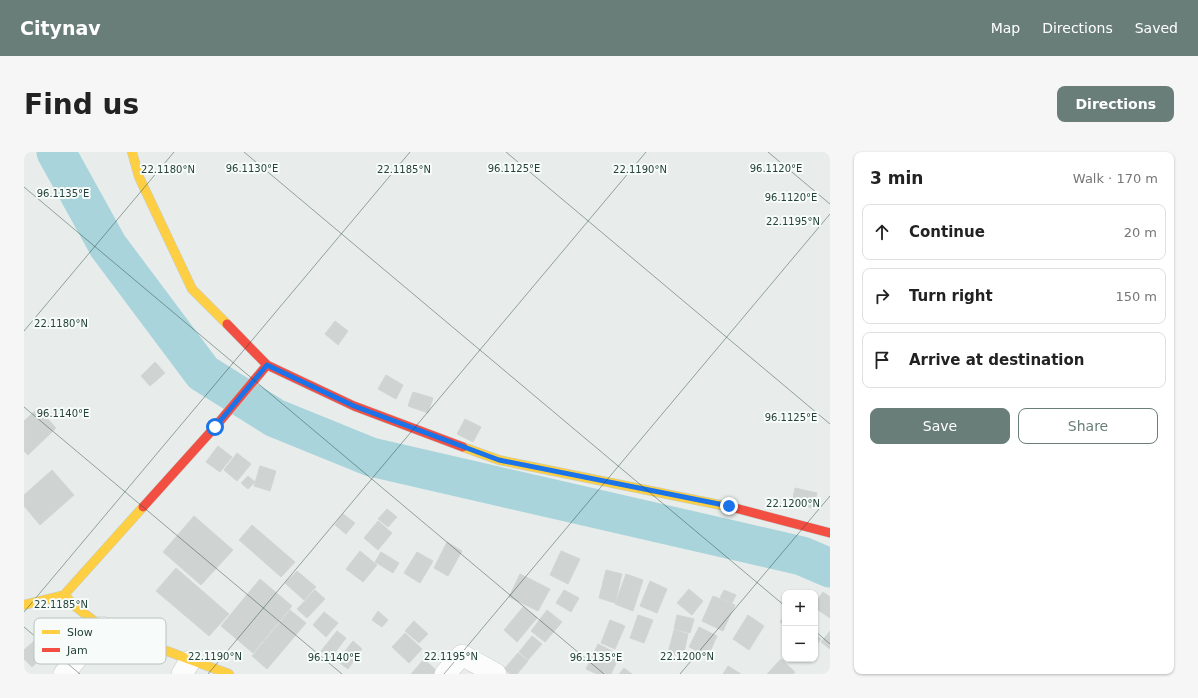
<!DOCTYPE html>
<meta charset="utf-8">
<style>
body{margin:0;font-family:"DejaVu Sans",sans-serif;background:#f6f6f6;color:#222}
.controls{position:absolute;right:12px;bottom:12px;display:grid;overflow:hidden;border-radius:8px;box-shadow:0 1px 3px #0004}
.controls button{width:36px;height:36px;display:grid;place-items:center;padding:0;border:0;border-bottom:1px solid #e0e0e0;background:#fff;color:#222;font:20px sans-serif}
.stop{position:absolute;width:12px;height:12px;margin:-9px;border:3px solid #1a73e8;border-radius:50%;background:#fff}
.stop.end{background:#1a73e8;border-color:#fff;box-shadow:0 1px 4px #0008}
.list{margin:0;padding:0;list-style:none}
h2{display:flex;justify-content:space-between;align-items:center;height:52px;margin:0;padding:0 16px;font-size:17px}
h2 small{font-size:13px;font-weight:400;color:#767676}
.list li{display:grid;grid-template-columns:26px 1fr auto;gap:12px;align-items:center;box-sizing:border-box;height:56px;margin:0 8px 8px;padding:0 8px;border:1px solid #e0e0e0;border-radius:8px}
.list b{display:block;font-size:15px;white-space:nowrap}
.list em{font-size:13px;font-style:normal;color:#767676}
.actions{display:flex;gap:8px;padding:12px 16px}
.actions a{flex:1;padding:9px 0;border:1px solid #697e78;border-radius:8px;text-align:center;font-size:14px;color:#697e78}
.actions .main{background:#697e78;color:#fff}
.icon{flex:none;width:22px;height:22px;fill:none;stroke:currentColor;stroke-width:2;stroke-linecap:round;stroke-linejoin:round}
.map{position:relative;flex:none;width:806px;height:522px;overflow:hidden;border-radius:8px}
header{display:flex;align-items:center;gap:24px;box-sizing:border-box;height:56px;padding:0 20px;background:#697e78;color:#fff}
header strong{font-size:19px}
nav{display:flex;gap:22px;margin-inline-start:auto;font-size:14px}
.intro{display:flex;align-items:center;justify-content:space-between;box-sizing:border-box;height:96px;padding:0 24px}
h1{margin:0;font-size:28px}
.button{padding:10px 18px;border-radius:8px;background:#697e78;color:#fff;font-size:14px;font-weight:700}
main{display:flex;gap:24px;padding:0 24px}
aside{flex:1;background:#fff;border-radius:8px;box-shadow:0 1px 3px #0004}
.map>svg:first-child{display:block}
</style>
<header>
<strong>Citynav</strong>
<nav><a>Map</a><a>Directions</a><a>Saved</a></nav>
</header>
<div class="intro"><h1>Find us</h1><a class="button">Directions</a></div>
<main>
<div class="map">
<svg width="806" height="522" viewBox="0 0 806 522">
<rect width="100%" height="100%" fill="#e8edeb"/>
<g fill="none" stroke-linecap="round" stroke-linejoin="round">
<path stroke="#a9d4db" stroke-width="39" d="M32 0 84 94 179 221 251 266 347 305 778 404 806 416"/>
</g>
<path fill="#cfd4d2" stroke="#d1d6d4" d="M311 169 324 179 314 193 301 182Z
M131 210 141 221 126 234 117 224Z
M362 223 379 233 372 247 354 237Z
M389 240 409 246 404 261 384 254Z
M14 256 32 276 4 303 0 299V269Z
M441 267 457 275 449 290 433 282Z
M194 294 208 305 196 320 182 310Z
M213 301 227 312 213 329 200 318Z
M236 314 252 319 246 339 230 334Z
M28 318 50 343 16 373 0 354V343Z
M224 324 231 330 224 337 217 331Z
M771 336 793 341 789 356 768 351Z
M363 357 373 365 364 375 354 367Z
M319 362 331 371 322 382 311 373Z
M170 364 209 398 177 433 139 400Z
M354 369 368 381 354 398 340 386Z
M228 373 271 410 257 425 215 388Z
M423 390 438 399 424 424 410 416Z
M336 399 353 413 339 430 322 417Z
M537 399 556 407 544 432 526 423Z
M357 400 375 411 369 421 351 410Z
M393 400 409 409 396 431 380 421Z
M152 416 205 462 185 484 132 439Z
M582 418 598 422 591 451 575 446Z
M273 419 292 435 280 448 261 431Z
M496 422 526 437 514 459 485 445Z
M602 422 619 428 609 459 591 452Z
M236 427 268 454 229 501 197 474Z
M626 429 643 437 633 461 616 454Z
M665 437 679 449 668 463 653 451Z
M291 438 301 447 283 466 273 457Z
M540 438 555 446 547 460 532 451Z
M700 438 712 443 708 451 696 446Z
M799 440 806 445V466L791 456V451Z
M689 444 711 453 699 479 678 469Z
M499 455 513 466 493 490 480 478Z
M266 458 282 471 243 517 228 504Z
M523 458 538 470 521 490 507 479Z
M354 459 364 468 358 475 348 468Z
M300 460 314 471 302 485 289 473Z
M614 463 629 468 620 491 606 486Z
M653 463 670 467 666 481 650 477Z
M724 463 740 474 725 498 709 487Z
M761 463V473L756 470Z
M586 468 601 474 591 497 577 491Z
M390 469 404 482 395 491 381 479Z
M675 475 693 484 684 504 665 495Z
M650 478 664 482 659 505 644 501Z
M313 479 322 486 306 507 297 499Z
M806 479V497L797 490Z
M381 481 398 497 385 511 368 495Z
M791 482 797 487 791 495Z
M508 484 518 492 504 508 495 500Z
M10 489 22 502 8 515 0 507V498Z
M329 489 338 497 324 517 313 509Z
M574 492 596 503 587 522H573L562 517Z
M494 501 504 509 493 522H486L480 517Z
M400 507 415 521 414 522H387Z
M757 507 771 520 769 522H743Z
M704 514 717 522H699Z
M600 516 608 522H595Z"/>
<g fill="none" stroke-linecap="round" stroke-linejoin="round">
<g stroke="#c5cac8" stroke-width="22">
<path id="street" d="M40 522 78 475
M158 522 166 509
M421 522 438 503 472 522"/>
</g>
<g stroke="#c3cbc8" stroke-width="10">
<path id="slow" d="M108 0 115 25 168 137 203 172
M439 295 475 308 711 356
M40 443 52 455 78 475 205 522
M0 453 40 443 119 355"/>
</g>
<g stroke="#c3cbc8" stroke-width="10">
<path id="jam" d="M203 172 243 213 330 254 439 295
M119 355 191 275 243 213
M711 356 806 381"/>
</g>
<use href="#street" stroke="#fcfcfc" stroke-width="21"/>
<use href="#slow" stroke="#ffcf43" stroke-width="9"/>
<use href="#jam" stroke="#f24e42" stroke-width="9"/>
</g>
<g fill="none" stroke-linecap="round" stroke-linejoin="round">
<path stroke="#1a73e8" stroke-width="5" d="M191 275 243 213 330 254 475 308 705 354"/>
</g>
<path fill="none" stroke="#24423a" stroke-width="1" stroke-opacity="0.45" d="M220 0 761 454M482 0 806 272M744 0 806 52M0 35 580 522M0 179 150 0M0 255 318 522M0 460 386 0M0 475 56 522M791 479 806 492M184 522 622 0M420 522 806 62M656 522 806 344"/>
<rect x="10" y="466" width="132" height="46" rx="6" fill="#f7fbf9" stroke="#b8c4c0" stroke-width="1"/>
<rect x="18" y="478" width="18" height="4" fill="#ffcf43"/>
<rect x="18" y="496" width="18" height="4" fill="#f24e42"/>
<g font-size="11" fill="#24423a">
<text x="43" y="484">Slow</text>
<text x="43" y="502">Jam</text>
</g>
<g font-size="10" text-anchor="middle" fill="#24423a" stroke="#f7fbf9" stroke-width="4" stroke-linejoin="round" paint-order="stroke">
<text x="228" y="20">96.1130°E</text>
<text x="490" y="20">96.1125°E</text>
<text x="752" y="20">96.1120°E</text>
<text x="144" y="21">22.1180°N</text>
<text x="380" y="21">22.1185°N</text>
<text x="616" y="21">22.1190°N</text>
<text x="39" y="45">96.1135°E</text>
<text x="767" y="49">96.1120°E</text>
<text x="769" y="73">22.1195°N</text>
<text x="37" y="175">22.1180°N</text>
<text x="39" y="265">96.1140°E</text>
<text x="767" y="269">96.1125°E</text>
<text x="769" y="355">22.1200°N</text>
<text x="37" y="456">22.1185°N</text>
<text x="191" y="508">22.1190°N</text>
<text x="427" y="508">22.1195°N</text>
<text x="663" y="508">22.1200°N</text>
<text x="310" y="509">96.1140°E</text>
<text x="572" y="509">96.1135°E</text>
</g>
</svg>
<div class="controls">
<button>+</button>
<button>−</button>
</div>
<div class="stop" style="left:191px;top:275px"></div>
<div class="stop end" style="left:705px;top:354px"></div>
</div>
<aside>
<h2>3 min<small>Walk · 170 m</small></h2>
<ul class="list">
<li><svg class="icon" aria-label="ahead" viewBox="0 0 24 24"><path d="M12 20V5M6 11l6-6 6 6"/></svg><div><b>Continue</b></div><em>20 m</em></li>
<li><svg class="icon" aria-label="right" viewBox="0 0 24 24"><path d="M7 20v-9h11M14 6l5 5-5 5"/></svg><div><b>Turn right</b></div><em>150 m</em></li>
<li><svg class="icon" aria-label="arrive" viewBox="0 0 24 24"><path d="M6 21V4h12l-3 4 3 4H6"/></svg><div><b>Arrive at destination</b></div></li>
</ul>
<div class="actions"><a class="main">Save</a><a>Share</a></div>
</aside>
</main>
